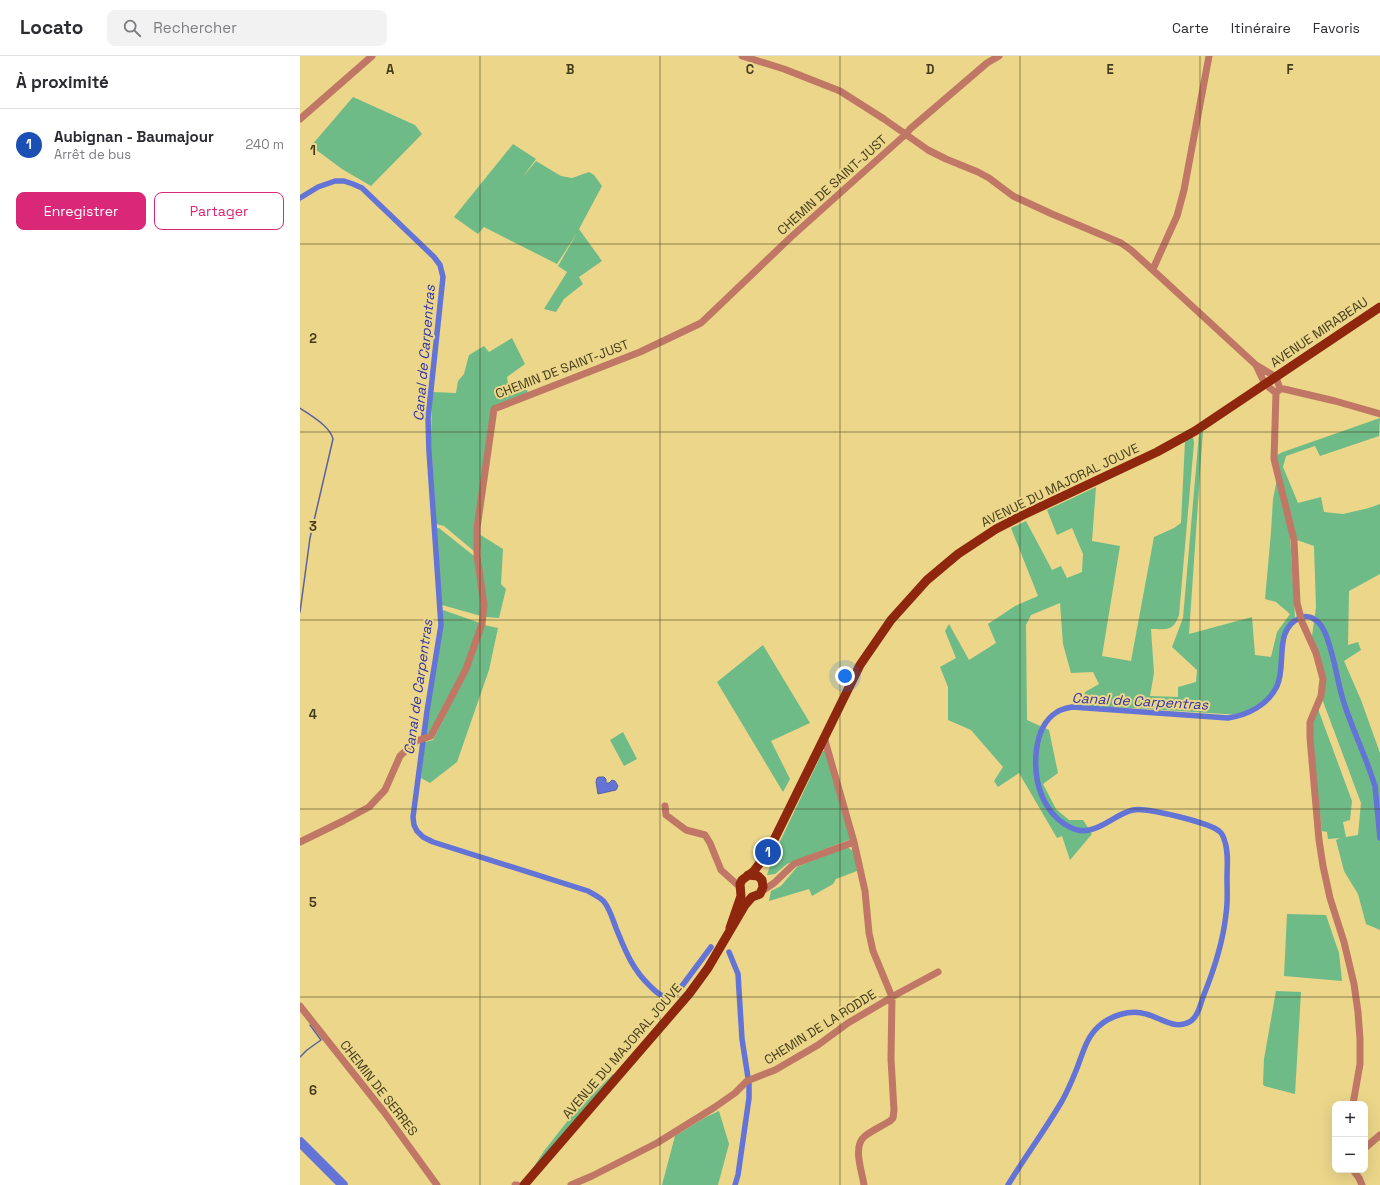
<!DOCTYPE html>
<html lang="fr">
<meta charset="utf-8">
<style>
body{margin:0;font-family:"Space Grotesk",sans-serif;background:#f2f2f3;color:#2b2b33}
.controls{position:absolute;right:12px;bottom:12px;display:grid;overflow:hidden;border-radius:8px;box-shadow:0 4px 16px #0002}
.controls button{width:36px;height:36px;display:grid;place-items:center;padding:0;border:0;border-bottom:1px solid #e1e1e2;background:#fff;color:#2b2b33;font:20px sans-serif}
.you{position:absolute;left:545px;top:620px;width:14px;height:14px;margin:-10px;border:3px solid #fff;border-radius:50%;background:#1a73e8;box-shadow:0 0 0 6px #1a73e833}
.badge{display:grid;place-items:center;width:26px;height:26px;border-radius:50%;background:#db2777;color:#fff;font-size:13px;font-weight:700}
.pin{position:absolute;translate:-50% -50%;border:2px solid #fff;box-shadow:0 1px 4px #0006}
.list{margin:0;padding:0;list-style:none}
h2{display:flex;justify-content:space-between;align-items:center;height:52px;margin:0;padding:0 16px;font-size:17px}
h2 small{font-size:13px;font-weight:400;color:#7c7c81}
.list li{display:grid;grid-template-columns:26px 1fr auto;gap:12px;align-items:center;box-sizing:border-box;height:72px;padding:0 16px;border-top:1px solid #e1e1e2}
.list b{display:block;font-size:15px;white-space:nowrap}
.list p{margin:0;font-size:13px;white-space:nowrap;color:#7c7c81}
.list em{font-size:13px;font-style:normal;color:#7c7c81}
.actions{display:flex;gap:8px;padding:12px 16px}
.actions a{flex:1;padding:9px 0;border:1px solid #db2777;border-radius:8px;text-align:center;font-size:14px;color:#db2777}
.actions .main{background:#db2777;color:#fff}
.icon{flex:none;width:22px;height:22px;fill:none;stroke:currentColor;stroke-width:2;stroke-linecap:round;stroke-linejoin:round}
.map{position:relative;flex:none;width:1080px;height:1129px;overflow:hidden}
header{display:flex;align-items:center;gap:24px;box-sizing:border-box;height:56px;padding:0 20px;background:#fff;border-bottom:1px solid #e1e1e2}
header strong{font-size:19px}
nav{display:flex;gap:22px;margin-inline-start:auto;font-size:14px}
.search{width:280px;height:36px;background:#f2f2f3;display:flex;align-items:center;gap:10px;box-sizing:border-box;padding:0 14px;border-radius:8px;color:#7c7c81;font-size:15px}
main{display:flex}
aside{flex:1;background:#fff}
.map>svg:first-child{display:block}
</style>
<header>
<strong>Locato</strong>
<div class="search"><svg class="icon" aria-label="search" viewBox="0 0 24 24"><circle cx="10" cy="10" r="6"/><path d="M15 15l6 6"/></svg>Rechercher</div>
<nav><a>Carte</a><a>Itinéraire</a><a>Favoris</a></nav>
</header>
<main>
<aside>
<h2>À proximité<small></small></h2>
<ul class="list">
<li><span class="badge" style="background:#1a4fb4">1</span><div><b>Aubignan - Baumajour</b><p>Arrêt de bus</p></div><em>240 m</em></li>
</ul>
<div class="actions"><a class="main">Enregistrer</a><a>Partager</a></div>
</aside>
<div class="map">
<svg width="1080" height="1129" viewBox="0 0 1080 1129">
<rect width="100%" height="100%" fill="#ebd68a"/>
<path fill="#6ebb88" d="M53 41 115 69 122 78 71 130 42 113 11 90Z
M213 88 236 103 222 122 236 105 261 120 272 122 289 116 294 119 302 130 279 173 302 205 279 221 283 228 264 243 256 256 244 253 267 216 258 210 277 177 257 208 184 171 178 178 154 161Z
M212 282 225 308 207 321 209 334H227L228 337 192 351 175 496 144 470 136 468 131 383 132 336 156 337 158 325 164 318 169 299 184 290 189 296Z
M1080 362 1079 380 1020 400 1015 390 986 400 983 411 998 447 1021 441 1024 456 1043 458 1069 452 1080 448V518L1049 535 1048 589 1058 586 1061 594 1044 605 1061 644 1080 697V874L1066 868 1058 838 1044 815 1036 784 1040 782 1028 783 1027 776 1022 775 1010 672 1018 653 1052 745 1050 764 1043 766 1046 781 1058 779 1061 747 1021 640 1024 634 1012 580 1016 551 1014 490 997 484 977 404V399L983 396Z
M903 374 889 578 952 561 955 599 971 601 977 576 990 558 976 546 965 543 971 476 973 443 977 423 990 480 995 561C990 567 984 573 982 582 978 595 982 609 979 622 974 641 956 653 940 659L833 652 786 651 783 647 785 636 799 628 793 616 771 617 763 588 760 547 731 559 726 569 727 664 749 674 758 717 743 728 756 753 769 764H783L792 778 770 804 762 780 757 782 719 717 698 731 694 725 703 711 671 674 648 664V631L640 611 656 602 645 575 649 568 669 604 696 587 688 568 715 550 738 540 711 472 726 465 752 514 761 510 767 522 782 516 783 498 772 472 757 479 747 454 796 431 792 485 820 490 802 600 831 605 854 481 874 472 881 467 885 385 893 381 894 387 879 559C873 576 867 573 851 573L854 617 850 640 878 641V631L896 626 897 614 872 591 883 562 899 378Z
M136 472H139L174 500 182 549 181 560 142 549Z
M179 478 203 493 201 528 206 533 199 562 186 561Z
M143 554 180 567 166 611 130 680H125L143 572Z
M184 569 198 572 189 614 157 706 130 727 121 722 125 686 133 684 168 614Z
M463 589 510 667 471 685 490 723 483 736 417 626Z
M323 676 337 703 324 710 310 684Z
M523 695H526L551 783 487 808 475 818 467 819 475 796Z
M544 791C558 793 555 803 557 815L536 823 533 828 512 840 509 833 469 845 471 835 481 830 497 811Z
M987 858 1026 859 1039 897 1042 925 984 920Z
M976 935 1001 936 995 1038 964 1030 963 1028 964 1003Z
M313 1018 314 1019 231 1115 244 1095 273 1058Z
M419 1055 429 1088 418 1129H362L375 1080 406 1061Z"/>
<path fill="#6373d6" stroke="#5a629e" d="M299 721H304L306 723V727H309L312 724 315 725 318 730 316 734 298 738 296 726 297 722Z"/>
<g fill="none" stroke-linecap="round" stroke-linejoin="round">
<path stroke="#5a629e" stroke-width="1.5" d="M0 352C11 360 30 370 33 383L10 482 0 556
M0 1001 7 994 21 984 10 969"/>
<path stroke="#6373d6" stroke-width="5.5" d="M0 142 18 131 35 125H44L53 128 62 132 134 201 140 209 143 221 128 362 129 395 141 569 127 655 113 761 114 769 117 775 123 781 133 786 288 835C293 838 302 842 305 847 310 854 313 864 316 872 325 894 332 913 350 930 359 939 363 943 376 938L411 891
M429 896 438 918 442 983 449 1028V1042L438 1119 435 1129
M708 1129C725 1101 745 1074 762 1045 767 1036 771 1027 775 1017 782 1001 785 983 798 971 809 960 830 953 846 958 859 961 873 973 887 967 897 964 900 950 903 941 914 914 923 887 926 858 928 846 927 834 927 822 927 809 929 795 924 783 924 782 921 776 920 776 912 767 845 751 833 754 814 758 795 781 774 773 759 767 748 754 742 740 732 716 732 671 757 656 761 653 767 652 772 651L928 662C948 659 968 649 977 630 987 609 973 573 1000 562 1004 560 1010 560 1014 563 1022 567 1027 580 1029 588 1036 609 1038 630 1045 650 1053 674 1064 697 1072 721L1075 730 1080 782"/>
<path stroke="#6373d6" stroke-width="10" d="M0 1086 43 1129"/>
<path stroke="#c07766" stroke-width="7" d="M442 0 484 13 540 35 584 63 628 94 646 103 678 116 689 122 713 140 752 158 821 187 831 194 956 309 976 321 980 333
M0 63 72 0
M853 213 877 160 884 134 909 0
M956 309 965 328 976 337
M980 333 976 337 974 403 994 484 997 547 1002 566 1016 597 1023 623 1021 640 1010 666V682L1019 784 1023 810 1030 842 1044 886 1054 928 1058 956 1060 983V1008L1053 1048
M980 333H984L1035 345 1080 358
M524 681 554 786 565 835 569 877 573 895 592 941 591 1003 594 1054 593 1062 590 1065C582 1070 573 1074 565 1080 552 1090 562 1115 564 1129
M365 750 366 759 386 774 405 779 410 787 421 814 441 832
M0 786 43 765 69 751 85 734 100 700 116 685 131 680 166 613 182 568 184 549 177 499V472L194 353 340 296 401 267 491 181 606 78 610 73 687 7 699 0
M462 835 474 827 494 808 554 786
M0 950 84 1056 137 1129
M1065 1092 1080 1079
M1053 1114 1059 1122 1062 1129
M215 1129H217
M271 1129 292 1120 357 1087 415 1051 435 1037 447 1025 475 1014 518 989 548 967 599 937 638 916"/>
<path stroke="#8f270e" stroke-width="9" d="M430 872 441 840 440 828 442 824 454 815 468 796 560 609 591 564 627 524 658 498 696 473 721 460 857 396 895 375 1080 251
M224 1129 389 938 408 912 445 849 452 841 460 838 463 831 462 824 458 820 448 819"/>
</g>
<path fill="none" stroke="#443b1c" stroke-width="1" stroke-opacity="0.55" d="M180 0V1129M360 0V1129M540 0V1129M720 0V1129M900 0V1129M0 188H1080M0 376H1080M0 564H1080M0 753H1080M0 941H1080"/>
<g text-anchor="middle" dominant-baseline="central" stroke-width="4" stroke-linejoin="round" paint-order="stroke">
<g font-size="13" fill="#443b1c" stroke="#ebd68a">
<text transform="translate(532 129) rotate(-42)">CHEMIN DE SAINT-JUST</text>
<text transform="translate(1019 276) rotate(-34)">AVENUE MIRABEAU</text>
<text transform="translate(262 313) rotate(-21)">CHEMIN DE SAINT-JUST</text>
<text transform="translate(760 429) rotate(-26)">AVENUE DU MAJORAL JOUVE</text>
<text transform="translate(520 971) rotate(-32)">CHEMIN DE LA RODDE</text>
<text transform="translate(322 995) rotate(-49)">AVENUE DU MAJORAL JOUVE</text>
<text transform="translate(79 1032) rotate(52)">CHEMIN DE SERRES</text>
</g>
<g font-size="14" font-style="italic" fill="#3132a7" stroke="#ebd68a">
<text transform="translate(124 297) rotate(-85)">Canal de Carpentras</text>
<text transform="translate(118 631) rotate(-82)">Canal de Carpentras</text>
<text transform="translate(840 645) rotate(3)">Canal de Carpentras</text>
</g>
</g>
<g font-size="13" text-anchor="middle" font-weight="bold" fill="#443b1c" stroke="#ebd68a" stroke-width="4" stroke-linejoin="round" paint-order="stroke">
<text x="90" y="18">A</text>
<text x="270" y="18">B</text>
<text x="450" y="18">C</text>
<text x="630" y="18">D</text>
<text x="810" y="18">E</text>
<text x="990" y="18">F</text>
<text x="13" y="99">1</text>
<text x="13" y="287">2</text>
<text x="13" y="475">3</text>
<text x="13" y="663">4</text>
<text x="13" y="851">5</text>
<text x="13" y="1039">6</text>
</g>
</svg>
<div class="controls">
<button>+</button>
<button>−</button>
</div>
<div class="you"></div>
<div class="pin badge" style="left:468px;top:796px;background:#1a4fb4">1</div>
</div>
</main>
